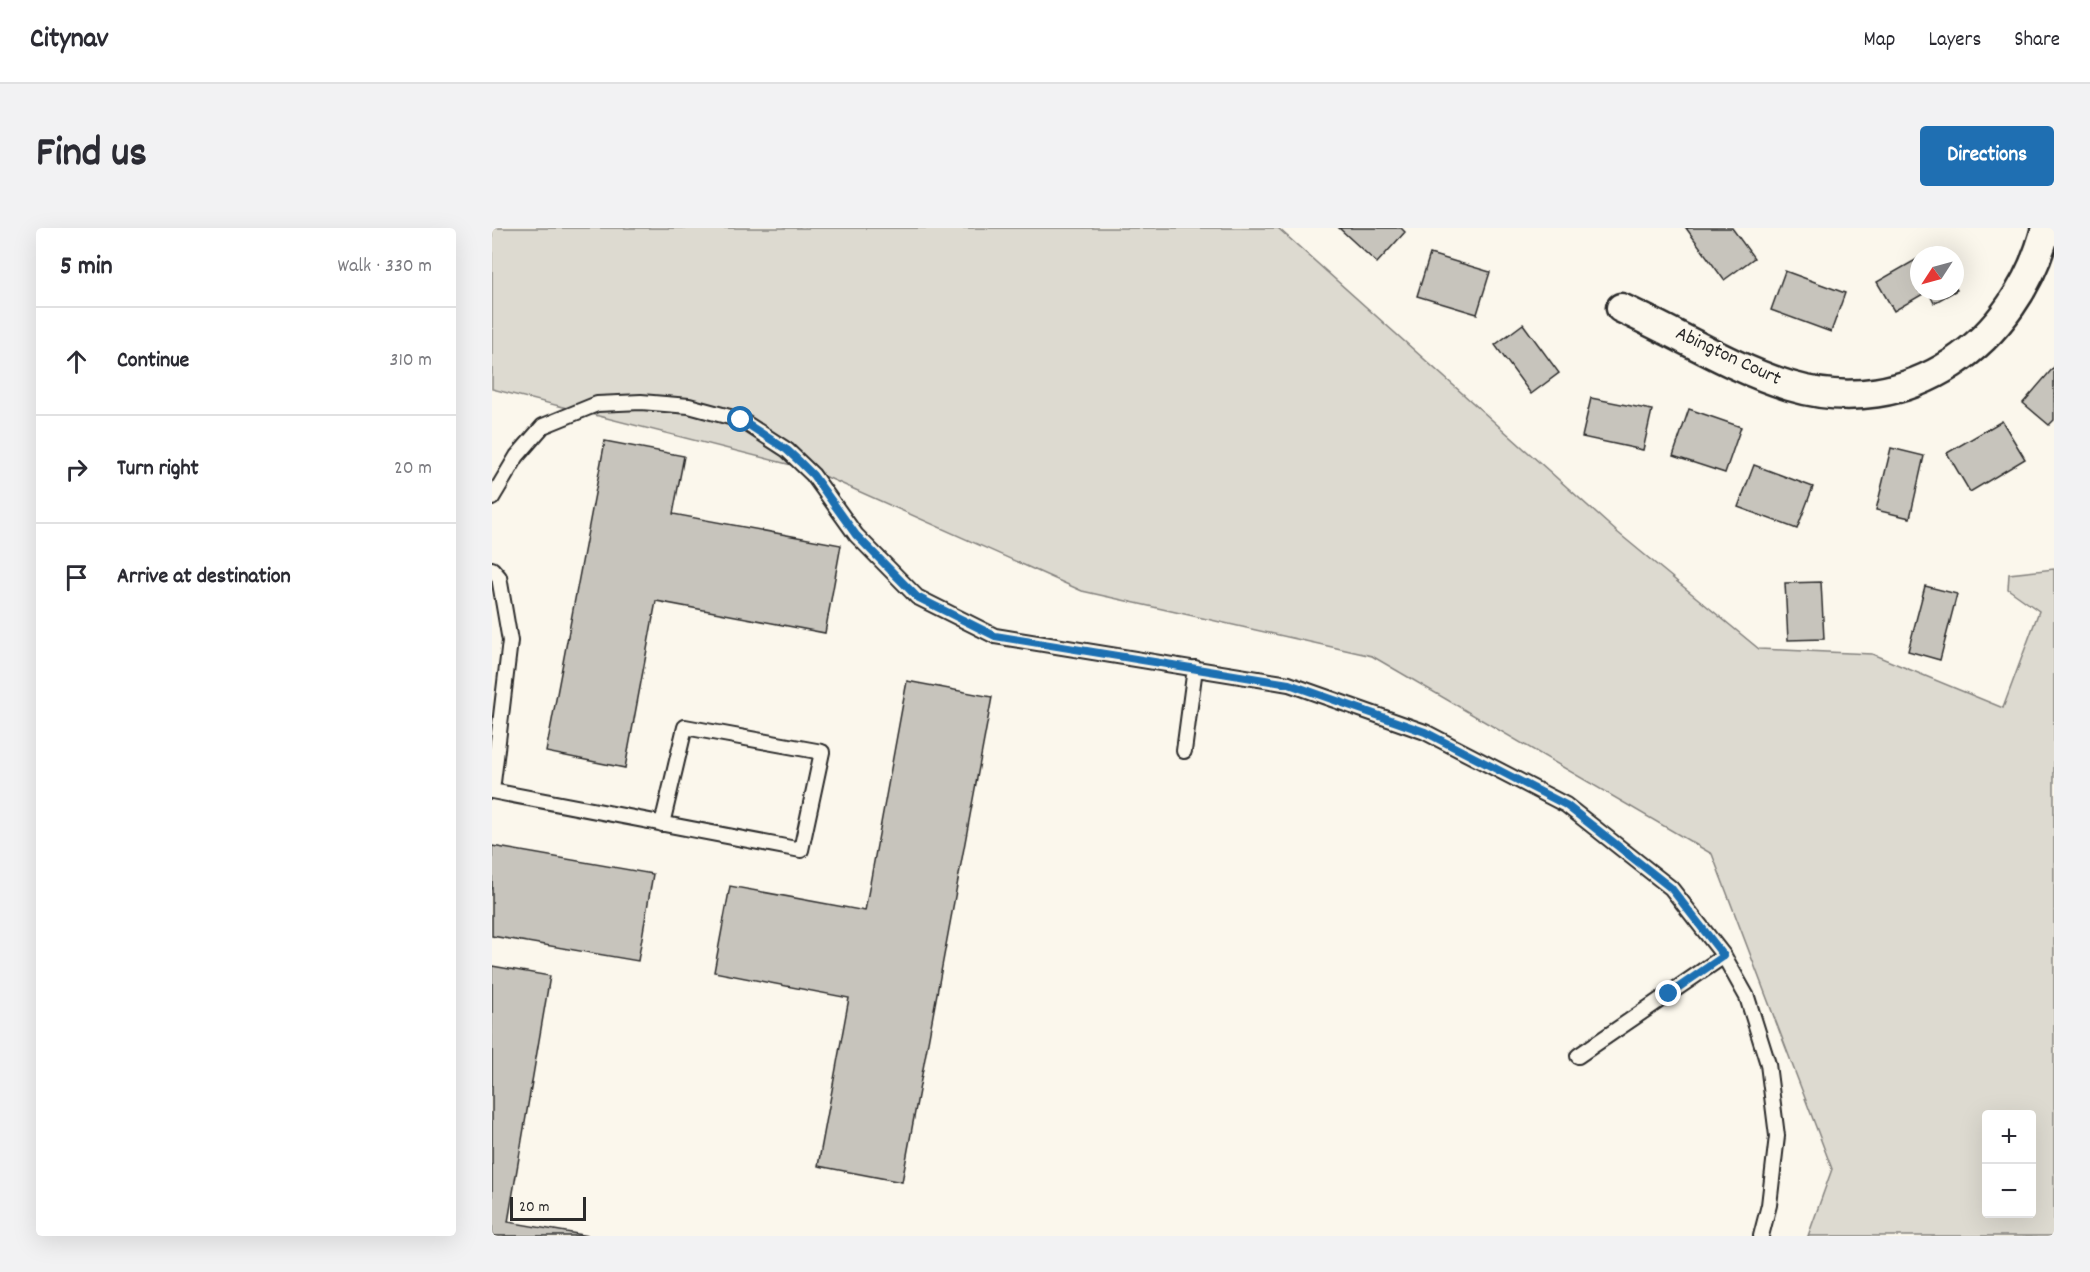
<!DOCTYPE html>
<meta charset="utf-8">
<style>
body{margin:0;font-family:Dekko,sans-serif;background:#f2f2f3;color:#2b2b33}
.controls{position:absolute;right:18px;bottom:18px;display:grid;overflow:hidden;border-radius:6px;box-shadow:0 6px 24px #0002}
.controls button{width:54px;height:54px;display:grid;place-items:center;padding:0;border:0;border-bottom:2px solid #e1e1e2;background:#fff;color:#2b2b33;font:30px sans-serif}
.compass{position:absolute;left:1418px;top:18px;width:54px;height:54px;border-radius:50%;background:#fff;box-shadow:0 6px 24px #0002;rotate:234deg}
.scale{position:absolute;left:18px;bottom:15px;width:76px;box-sizing:border-box;padding-left:6px;border:3px solid #2b2b2b;border-top:0;font-size:16px;line-height:21px;white-space:nowrap;color:#2b2b2b;-webkit-text-stroke:4px #fbf7ec;paint-order:stroke}
.stop{position:absolute;width:18px;height:18px;margin:-14px;border:4px solid #1f6fb2;border-radius:50%;background:#fff}
.stop.end{background:#1f6fb2;border-color:#fff;box-shadow:0 2px 6px #0008}
.list{margin:0;padding:0;list-style:none}
h2{display:flex;justify-content:space-between;align-items:center;height:78px;margin:0;padding:0 24px;font-size:26px}
h2 small{font-size:20px;font-weight:400;color:#7c7c81}
.list li{display:grid;grid-template-columns:39px 1fr auto;gap:18px;align-items:center;box-sizing:border-box;height:108px;padding:0 24px;border-top:2px solid #e1e1e2}
.list b{display:block;font-size:22px;white-space:nowrap}
.list em{font-size:20px;font-style:normal;color:#7c7c81}
.icon{flex:none;width:33px;height:33px;fill:none;stroke:currentColor;stroke-width:2;stroke-linecap:round;stroke-linejoin:round}
.map{position:relative;flex:none;width:1562px;height:1008px;overflow:hidden;border-radius:6px}
header{display:flex;align-items:center;gap:36px;box-sizing:border-box;height:84px;padding:0 30px;background:#fff;border-bottom:2px solid #e1e1e2}
header strong{font-size:28px}
nav{display:flex;gap:33px;margin-inline-start:auto;font-size:21px}
.intro{display:flex;align-items:center;justify-content:space-between;box-sizing:border-box;height:144px;padding:0 36px}
h1{margin:0;font-size:42px}
.button{padding:15px 27px;border-radius:6px;background:#1f6fb2;color:#fff;font-size:21px;font-weight:700}
main{display:flex;gap:36px;padding:0 36px}
aside{flex:1;background:#fff;border-radius:6px;box-shadow:0 6px 24px #0002}
.map>svg:first-child{display:block}
</style>
<header>
<strong>Citynav</strong>
<nav><a>Map</a><a>Layers</a><a>Share</a></nav>
</header>
<div class="intro"><h1>Find us</h1><a class="button">Directions</a></div>
<main>
<aside>
<h2>5 min<small>Walk · 330 m</small></h2>
<ul class="list">
<li><svg class="icon" aria-label="ahead" viewBox="0 0 24 24"><path d="M12 20V5M6 11l6-6 6 6"/></svg><div><b>Continue</b></div><em>310 m</em></li>
<li><svg class="icon" aria-label="right" viewBox="0 0 24 24"><path d="M7 20v-9h11M14 6l5 5-5 5"/></svg><div><b>Turn right</b></div><em>20 m</em></li>
<li><svg class="icon" aria-label="arrive" viewBox="0 0 24 24"><path d="M6 21V4h12l-3 4 3 4H6"/></svg><div><b>Arrive at destination</b></div></li>
</ul>
</aside>
<div class="map">
<svg width="1562" height="1008" viewBox="0 0 1562 1008">
<rect width="100%" height="100%" fill="#fbf7ec"/>
<filter id="ink" filterUnits="userSpaceOnUse"><feTurbulence type="fractalNoise" baseFrequency=".0167" numOctaves="2"/><feDisplacementMap in="SourceGraphic" scale="12" xChannelSelector="R" yChannelSelector="G"/><feConvolveMatrix kernelMatrix="1 2 1 2 8 2 1 2 1" color-interpolation-filters="sRGB"/></filter>
<g filter="url(#ink)">
<path fill="#dddad0" stroke="#84827e" stroke-width="1.5" fill-rule="evenodd" d="M0 0H786L1125 304 1267 421 1380 426 1511 480 1547 383 1516 361 1517 346 1562 341V1008H1316L1340 941 1220 626 880 428 590 363 319 242 0 161ZM1494 886H1540V986H1494Z"/>
<path fill="#c7c4bc" stroke="#2b2b2b" stroke-width="1.5" d="M847 0H909L913 4 885 35Z
M1194 0H1240L1262 30 1232 52Z
M1442 22 1445 27H1433Z
M938 26 998 44 985 86 925 68Z
M1427 30V63H1463V59L1465 62 1442 75 1436 63 1402 83 1385 54Z
M1293 43 1353 65 1339 104 1279 82Z
M1031 96 1067 145 1039 166 1003 117Z
M1562 139V192L1557 197 1531 175Z
M1099 170 1160 182 1151 222 1090 209Z
M1197 181 1249 199 1233 245 1181 228Z
M1510 193 1533 231 1478 264 1455 225Z
M113 213 192 228 181 286 349 317 333 405 164 373 133 540 54 524Z
M1399 220 1432 228 1418 290 1384 282Z
M1262 237 1321 259 1305 301 1246 279Z
M1329 354 1332 411 1296 412 1293 355Z
M1433 358 1465 366 1448 432 1416 423Z
M415 453 500 469 410 954 326 938 357 770 222 744 238 658 373 683Z
M0 618 161 646 146 733 0 708Z
M0 738 58 748 16 994 97 1008H0Z"/>
<g fill="none" stroke-linecap="round" stroke-linejoin="round">
<g stroke="#2b2b2b" stroke-width="18">
<path id="service" d="M0 270 25 228 51 198 105 176 149 174 197 178 249 192 295 222 321 247 364 307 425 369 503 408 797 456 933 504 1074 577 1179 660 1232 728 1255 769 1276 836 1285 908 1277 977 1269 1008
M0 341 7 349 18 413 0 563
M692 523 703 440
M0 563 309 622 330 524 193 499 170 596
M1086 828 1232 728"/>
</g>
<g stroke="#2b2b2b" stroke-width="33">
<path id="minor" d="M1129 80C1185 105 1239 140 1298 158 1418 194 1525 114 1554 0"/>
</g>
<use href="#service" stroke="#fbf7ec" stroke-width="14"/>
<use href="#minor" stroke="#fbf7ec" stroke-width="28"/>
</g>
</g>
<g fill="none" stroke-linecap="round" stroke-linejoin="round" filter="url(#ink)">
<path stroke="#1f6fb2" stroke-width="8" d="M249 192 295 222 308 234 321 247 364 307 425 369 503 408 797 456 933 504 1074 577 1179 660 1232 728 1177 766"/>
</g>
<g text-anchor="middle" dominant-baseline="central" stroke-width="5" stroke-linejoin="round" paint-order="stroke">
<g font-size="20" fill="#2b2b2b" stroke="#fbf7ec">
<text transform="translate(1236 129) rotate(25)">Abington Court</text>
</g>
</g>
</svg>
<div class="controls">
<button>+</button>
<button>−</button>
</div>
<svg class="compass" viewBox="-18 -18 36 36"><path d="M0-13l5 13h-10z" fill="#e53935"/><path d="M0 13l5-13h-10z" fill="#7c7c81"/></svg>
<div class="scale">20 m</div>
<div class="stop" style="left:249px;top:192px"></div>
<div class="stop end" style="left:1177px;top:766px"></div>
</div>
</main>
